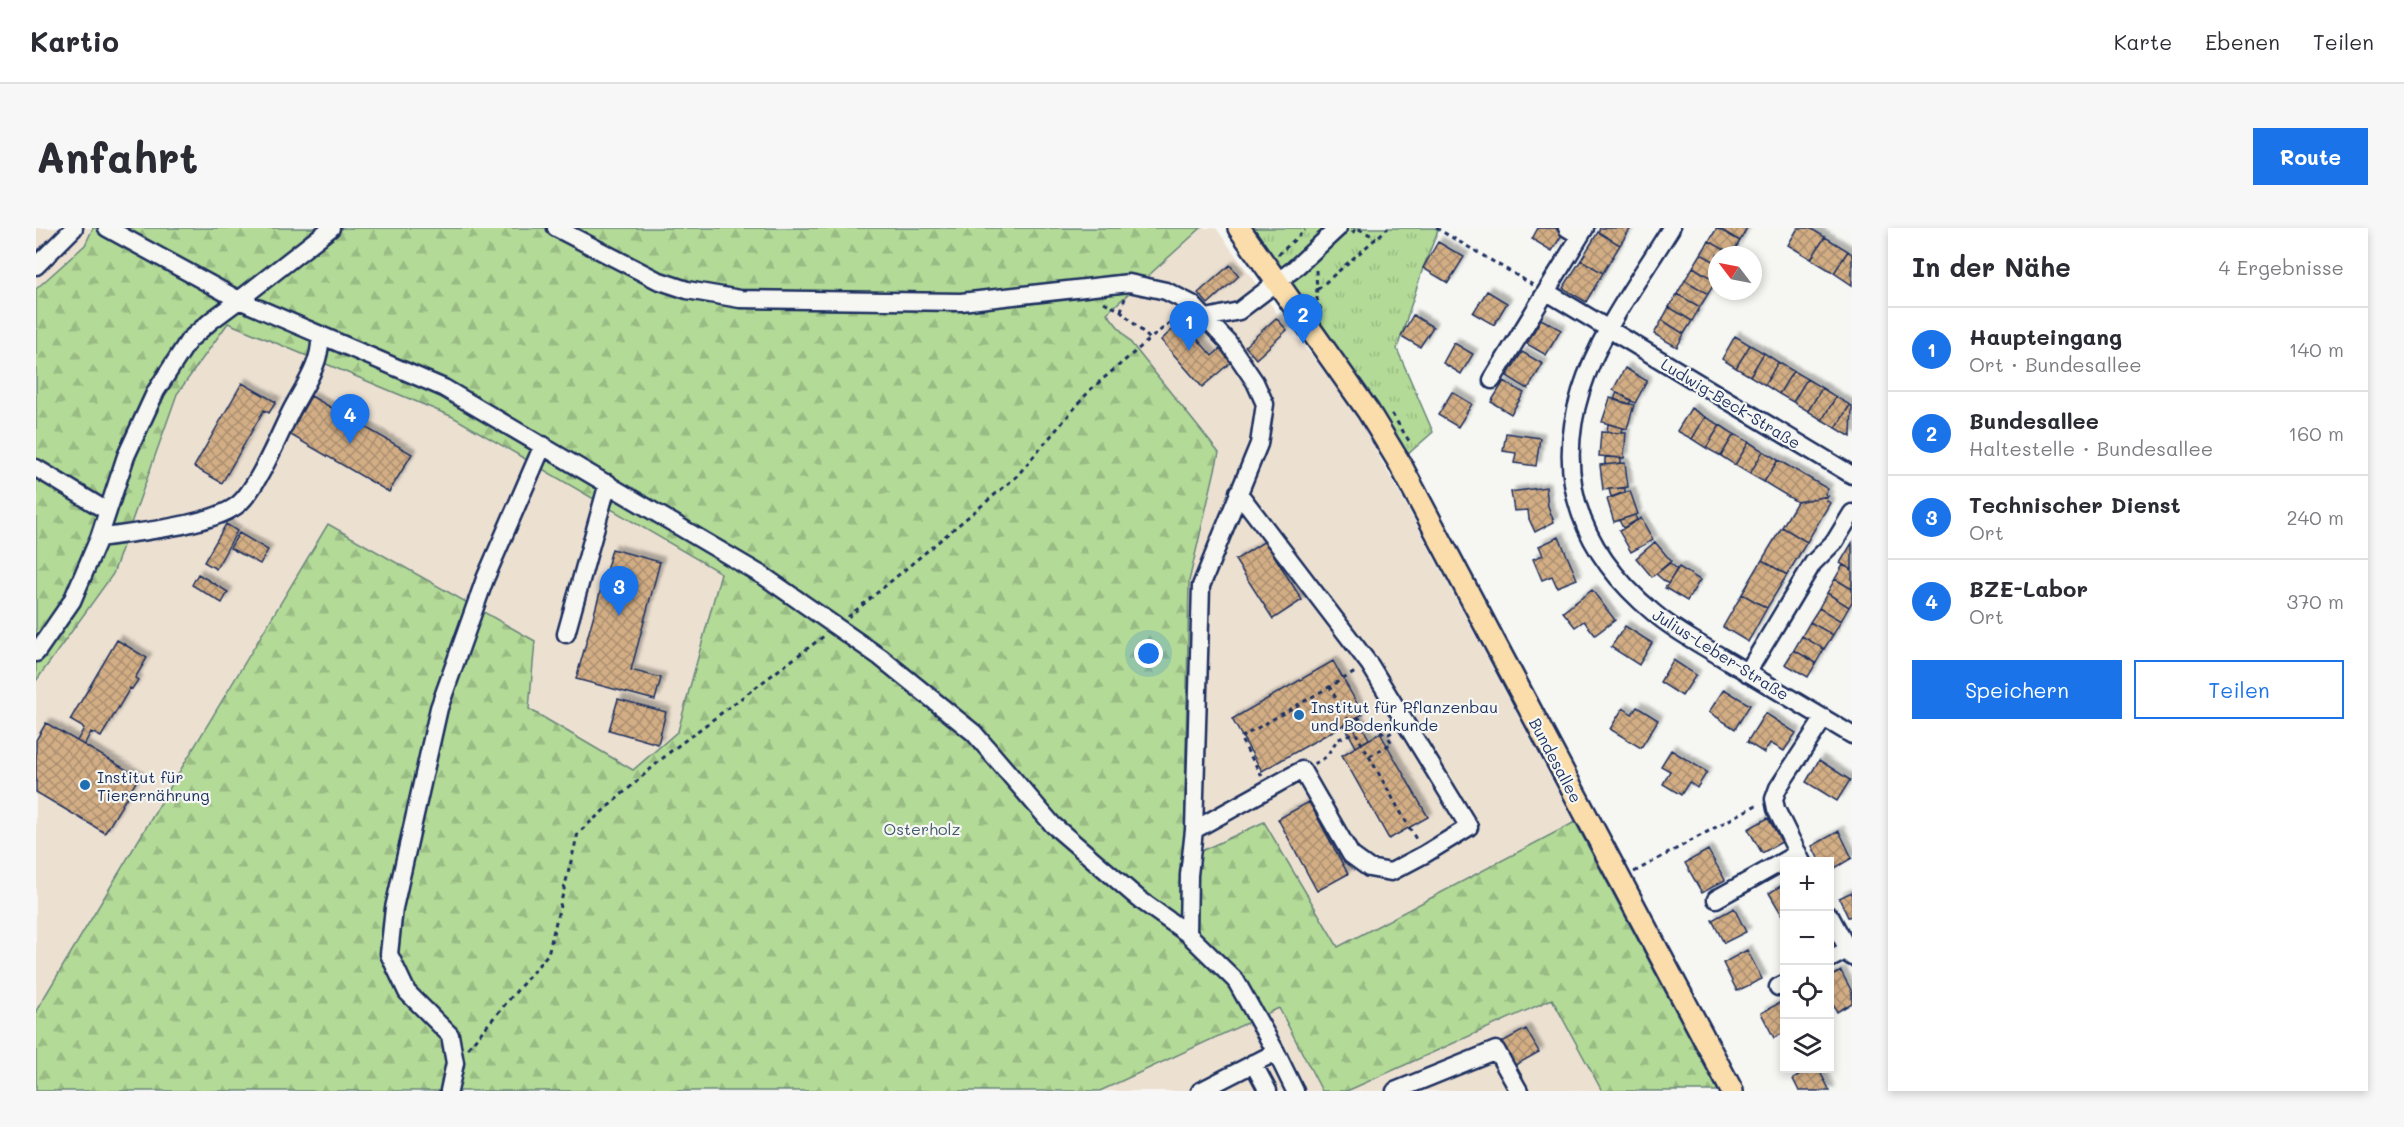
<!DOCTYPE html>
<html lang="de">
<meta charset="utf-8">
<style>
body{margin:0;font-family:Mali,sans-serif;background:#f7f7f7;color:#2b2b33}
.controls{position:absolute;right:18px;bottom:18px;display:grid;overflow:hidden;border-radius:0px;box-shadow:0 3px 9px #0003}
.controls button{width:54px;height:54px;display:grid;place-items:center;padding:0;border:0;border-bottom:2px solid #e1e1e2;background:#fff;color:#2b2b33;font:30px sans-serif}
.compass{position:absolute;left:1672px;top:18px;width:54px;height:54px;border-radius:50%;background:#fff;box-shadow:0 3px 9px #0003;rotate:302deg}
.you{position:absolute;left:1113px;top:426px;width:21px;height:21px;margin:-15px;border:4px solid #fff;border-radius:50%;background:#1a73e8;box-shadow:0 0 0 9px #1a73e833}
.badge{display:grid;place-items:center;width:39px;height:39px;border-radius:50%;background:#1a73e8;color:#fff;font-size:20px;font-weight:700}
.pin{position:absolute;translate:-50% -50px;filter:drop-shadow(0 2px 3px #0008)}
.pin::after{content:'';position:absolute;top:32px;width:21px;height:18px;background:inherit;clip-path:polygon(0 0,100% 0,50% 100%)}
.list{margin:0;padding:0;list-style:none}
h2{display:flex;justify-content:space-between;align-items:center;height:78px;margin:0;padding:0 24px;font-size:26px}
h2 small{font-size:20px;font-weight:400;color:#7c7c81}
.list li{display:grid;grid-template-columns:39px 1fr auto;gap:18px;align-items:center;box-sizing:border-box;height:84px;padding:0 24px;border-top:2px solid #e1e1e2}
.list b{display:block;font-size:22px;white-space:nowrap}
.list p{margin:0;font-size:20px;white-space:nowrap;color:#7c7c81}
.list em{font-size:20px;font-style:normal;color:#7c7c81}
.actions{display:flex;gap:12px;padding:18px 24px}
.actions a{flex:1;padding:14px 0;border:2px solid #1a73e8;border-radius:0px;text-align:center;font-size:21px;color:#1a73e8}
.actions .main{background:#1a73e8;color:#fff}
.icon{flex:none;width:33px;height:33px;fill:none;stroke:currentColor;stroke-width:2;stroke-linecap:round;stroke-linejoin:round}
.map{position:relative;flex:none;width:1816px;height:863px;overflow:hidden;border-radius:0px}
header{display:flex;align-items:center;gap:36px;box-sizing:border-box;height:84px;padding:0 30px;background:#fff;border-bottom:2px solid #e1e1e2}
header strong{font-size:28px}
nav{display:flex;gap:33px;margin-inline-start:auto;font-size:21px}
.intro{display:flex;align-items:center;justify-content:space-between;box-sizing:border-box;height:144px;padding:0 36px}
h1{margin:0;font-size:42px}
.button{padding:15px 27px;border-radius:0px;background:#1a73e8;color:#fff;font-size:21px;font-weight:700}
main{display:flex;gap:36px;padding:0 36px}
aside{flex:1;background:#fff;border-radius:0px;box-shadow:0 3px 9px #0003}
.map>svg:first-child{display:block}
</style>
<header>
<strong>Kartio</strong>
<nav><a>Karte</a><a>Ebenen</a><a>Teilen</a></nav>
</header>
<div class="intro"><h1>Anfahrt</h1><a class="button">Route</a></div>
<main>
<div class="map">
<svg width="1816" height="863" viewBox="0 0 1816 863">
<defs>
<pattern id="grass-tufts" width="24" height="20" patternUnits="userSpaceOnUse" patternTransform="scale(1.5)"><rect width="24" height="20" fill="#b3da96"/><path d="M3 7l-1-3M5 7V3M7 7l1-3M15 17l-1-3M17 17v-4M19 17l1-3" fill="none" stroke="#99bb84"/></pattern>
<pattern id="forest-firs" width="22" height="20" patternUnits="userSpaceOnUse" patternTransform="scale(1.5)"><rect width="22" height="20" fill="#b3da96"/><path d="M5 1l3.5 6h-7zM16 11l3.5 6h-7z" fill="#99bb84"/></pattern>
<pattern id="building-cross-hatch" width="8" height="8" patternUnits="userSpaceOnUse" patternTransform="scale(1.5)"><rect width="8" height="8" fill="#d3ae85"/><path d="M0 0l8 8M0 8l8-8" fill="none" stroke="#aa8e70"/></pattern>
<filter id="shadow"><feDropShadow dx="4.5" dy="-4.5" stdDeviation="1.5" flood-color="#0004"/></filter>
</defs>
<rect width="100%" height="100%" fill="#f6f6f2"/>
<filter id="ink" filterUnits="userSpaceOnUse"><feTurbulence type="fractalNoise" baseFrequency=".0167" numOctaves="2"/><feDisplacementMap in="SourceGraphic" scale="12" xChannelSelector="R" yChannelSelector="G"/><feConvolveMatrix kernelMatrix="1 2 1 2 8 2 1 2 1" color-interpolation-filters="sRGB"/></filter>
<g filter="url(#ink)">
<path fill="#ece0d1" d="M0 0H1180L1253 102 1278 130 1320 187 1369 275 1682 863H0Z"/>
<path fill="url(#grass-tufts)" stroke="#67847a" stroke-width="1.5" d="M1203 0H1403L1387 40 1361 121 1397 204 1363 234Z"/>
<path fill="url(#forest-firs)" stroke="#67847a" stroke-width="1.5" d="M57 0H1165L1071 85 1183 225 1153 353 1148 631 1228 594 1302 719 1539 594 1682 863H1566L1516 771 1311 863H1286L1243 780 1064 863H0V783L292 296 499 413 493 481 597 542 642 503 685 345 417 189 192 95 141 166 77 346 0 453V61L49 17Z"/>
<path fill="url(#building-cross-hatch)" stroke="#1b2f5e" stroke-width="1.5" filter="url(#shadow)" d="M1502 0H1519L1527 5 1516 23 1496 11Z
M1564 0H1595L1584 17 1562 4Z
M1681 0 1704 13 1696 26 1673 13Z
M1682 0H1711L1704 13Z
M1762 0H1774L1789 9 1775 31 1752 17Z
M1562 4 1584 17 1567 45 1545 32Z
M1789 9 1812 23 1798 45 1775 31Z
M1673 13 1696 26 1695 27H1681V35L1665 26Z
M1402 14 1428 29 1412 55 1387 40Z
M1812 23 1816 26V57L1798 45Z
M1665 26 1681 35 1680 53 1657 39Z
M1545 32 1567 45 1550 74 1527 60Z
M1194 37 1203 48 1172 76 1162 65Z
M1657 39 1680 53 1672 66 1649 52Z
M1649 52 1672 66 1664 79 1641 66Z
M1451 63 1471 75 1458 97 1437 85Z
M1641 66 1664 79 1656 93 1633 79Z
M1633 79 1656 93 1648 106 1626 92Z
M1153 87 1165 100 1158 107 1176 128 1184 121 1195 134 1166 159 1125 112Z
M1377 87 1397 99 1384 119 1365 108Z
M1240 90 1251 102 1220 131 1209 118Z
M1505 91 1525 102 1510 127 1491 116Z
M1626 92 1648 106 1641 119 1618 106Z
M1699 108 1714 117 1700 140 1686 131Z
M1418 115 1437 126 1425 146 1407 135Z
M1714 117 1728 125 1714 148 1700 140Z
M1486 124 1507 136 1492 161 1471 148Z
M1728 125 1742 134 1729 157 1714 148Z
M1742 134 1757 143 1743 166 1729 157Z
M1589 140 1611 153 1599 175 1577 162Z
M1757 143 1771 151 1757 174 1743 166Z
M1771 151 1786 160 1772 183 1757 174Z
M1468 153 1488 165 1475 186 1455 174Z
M206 155 240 174 233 185 228 182 186 255 158 239Z
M1786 160 1800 169 1786 192 1772 183Z
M1416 164 1436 176 1422 199 1402 187Z
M1581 164 1595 172 1593 176 1578 172Z
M275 168 376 226 353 264 253 206Z
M1800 169 1814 177 1800 200 1786 192Z
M1574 170 1598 177 1591 201 1566 194Z
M1814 177 1816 178 1815 209 1800 200Z
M1655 180 1669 189 1656 211 1641 203Z
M1669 189 1684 197 1670 220 1656 211Z
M1572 196 1587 200 1586 205 1571 204Z
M1684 197 1698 206 1685 228 1670 220Z
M1565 204 1590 205 1588 230 1563 228Z
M1470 205 1504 210 1500 238 1478 235 1480 225 1467 223Z
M1698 206 1713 214 1699 237 1685 228Z
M1713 214 1727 223 1714 246 1699 237Z
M1727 223 1742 232 1728 254 1714 246Z
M1569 229 1585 230V235L1569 237Z
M1742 232 1792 261 1789 266 1792 268 1761 274 1728 254Z
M1589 235 1592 259 1567 262 1564 237Z
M1510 259 1512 278 1518 294 1499 304 1493 291 1492 282 1478 283 1475 264Z
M1589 260V264L1575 269 1573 261Z
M1594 263 1602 286 1578 294 1571 271Z
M1792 268 1790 272 1794 275 1771 314 1746 299 1761 274Z
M1599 287 1601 292 1587 300 1583 292Z
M1605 290 1617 312 1595 324 1583 303Z
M190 296 201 303 180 341 168 334Z
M1746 299 1771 314 1751 347 1726 332Z
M203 305 232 322 224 336 194 320Z
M1523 309 1541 351 1521 359 1516 348 1506 352 1497 331 1507 327 1503 318Z
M1229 313 1266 372 1237 391 1199 332Z
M1619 314 1635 333 1616 349 1600 330Z
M1816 315V342L1804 335Z
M576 321 624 334 595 442 625 450 619 472 540 451Z
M1726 332 1751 347 1731 380 1706 366Z
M1634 335 1641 341 1632 356 1620 346Z
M1807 337 1816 342V361L1799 351Z
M1643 339 1664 352 1651 373 1629 360Z
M162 346 192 364 186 375 156 357Z
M1799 351 1816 361V374L1813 379 1791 365Z
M1556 362 1579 392 1559 407 1548 393 1539 399 1527 384Z
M1791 365 1813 379 1805 393 1783 380Z
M1706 366 1731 380 1712 414 1687 399Z
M1783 380 1805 393 1797 407 1774 394Z
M1774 394 1797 407 1788 421 1766 408Z
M1589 398 1616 415 1603 437 1575 419Z
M1766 408 1788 421 1780 435 1758 422Z
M81 412 111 430 99 450 102 452 96 461 94 460 65 509 55 504 48 517 41 513 48 500 34 492Z
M1758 422 1780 435 1772 449 1749 436Z
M1637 432 1660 447 1646 468 1624 454Z
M1297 433 1327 486 1226 543 1196 491Z
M1688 461 1714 477 1699 501 1673 484Z
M582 471 630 484 622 516 573 502Z
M1601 479 1622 492 1605 520 1574 501 1587 480 1596 486Z
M1729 485 1760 505 1748 523 1734 515 1728 525 1711 514Z
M1321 489 1333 511 1320 519 1308 497Z
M10 495 103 549 69 605 0 564V512Z
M1344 505 1392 589 1353 611 1306 527Z
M1635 522 1671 544 1661 560 1653 554 1645 567 1627 556 1634 543 1625 538Z
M1783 532 1814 552 1801 573 1770 554Z
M1273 574 1312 646 1281 663 1242 591Z
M1732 590 1746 614 1726 625 1712 601Z
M1803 603 1816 630 1794 643V634H1784L1776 618Z
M1672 622 1689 652 1666 665 1649 635Z
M1748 656V686L1746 687 1733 665Z
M1816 664V688L1812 689 1803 670Z
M1698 680 1710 704 1688 715 1676 692Z
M1711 722 1726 751 1701 763 1687 735Z
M1805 743 1816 764V775L1801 784 1794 771V749Z
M1745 774 1748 780V805L1738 810 1725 785Z
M1490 801 1503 824 1476 839 1464 815Z
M1776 840H1782L1794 863H1763L1757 851Z"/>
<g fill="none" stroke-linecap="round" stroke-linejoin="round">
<g stroke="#1b2f5e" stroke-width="21">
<path id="minor" d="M295 0 203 72 408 160 729 349 844 429 938 505 1017 597 1103 671 1152 706 1200 753 1240 824 1259 863
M520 0 621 52 651 62 704 71 925 74 1093 55 1130 63 1156 76 1192 114 1219 154 1229 176 1223 216 1165 358 1158 602 1153 647 1152 706
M1531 0 1544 8
M1635 0C1603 52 1563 105 1545 163 1517 253 1548 327 1618 385 1639 403 1664 416 1687 430 1730 456 1773 481 1816 507
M0 38 38 0
M1511 64 1816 247
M1171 90 1203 83 1258 41 1302 0
M1456 152 1549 0
M0 240 71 283
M63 310C99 304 172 298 200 278 220 264 243 207 255 183 267 160 286 135 284 108
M530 406 572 255
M0 425 36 373 63 310 90 228 120 163 153 112 176 92 203 72 71 0
M1711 445 1777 335 1799 313 1816 285
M1158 602 1266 542 1315 627 1333 640 1355 644 1389 626 1433 599 1334 437 1202 264
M1766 634 1740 581 1738 571 1742 560 1788 490
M1680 671 1762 625
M1794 688 1816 729
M1794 731 1811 722
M1742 759 1748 756
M1217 835 1232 863
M413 863 419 835 414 807 371 764 353 726 358 680 403 480 449 351 507 217
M1164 863 1240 824
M1359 863 1460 822 1483 863"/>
</g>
<g stroke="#1b2f5e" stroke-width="26">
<path id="major" d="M1203 0 1332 183 1363 234 1696 863"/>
</g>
<path stroke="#1b2f5e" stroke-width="3" stroke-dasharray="4.5 4.5" stroke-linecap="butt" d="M1400 0 1497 57
M1316 5 1321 0 1340 10
M1242 27 1269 2
M1280 42 1281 71 1286 85
M1282 61 1352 0
M1068 74 1085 83 1114 111 1144 86
M1085 83 1089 70
M1356 186 1375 216
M812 389 980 249 1055 161 1114 111
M1293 458 1381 613
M1321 489 1351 507 1358 503
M1334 528 1356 515 1351 507
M1278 536 1290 529 1301 512 1320 503
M1226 548 1204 510 1321 443
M1598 644 1724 575
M432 820 512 726 542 605 635 523 788 408"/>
<use href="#minor" stroke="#f6f6f2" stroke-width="16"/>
<use href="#major" stroke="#faddab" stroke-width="21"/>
</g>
</g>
<g fill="#1f6fb2" stroke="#f6f6f2" stroke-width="2">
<circle cx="1263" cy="487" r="6"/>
<circle cx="49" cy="557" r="6"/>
</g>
<g text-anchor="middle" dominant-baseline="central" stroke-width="4.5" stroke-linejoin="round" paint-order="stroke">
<g font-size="16" fill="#1b2f5e" stroke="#f6f6f2">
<text transform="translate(1695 175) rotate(31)">Ludwig-Beck-Straße</text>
<text transform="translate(1685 426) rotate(32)">Julius-Leber-Straße</text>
<text transform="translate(1520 532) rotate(62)">Bundesallee</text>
</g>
<g font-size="16" fill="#1b2f5e" stroke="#f6f6f2" text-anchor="start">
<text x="1275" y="478">Institut für Pflanzenbau<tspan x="1275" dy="18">und Bodenkunde</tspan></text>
<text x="61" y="548">Institut für<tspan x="61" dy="18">Tierernährung</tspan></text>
</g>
<g font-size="16" fill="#415a6c" stroke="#f6f6f2">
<text x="886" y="600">Osterholz</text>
</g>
</g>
</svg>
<div class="controls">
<button>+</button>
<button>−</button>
<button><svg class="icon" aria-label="locate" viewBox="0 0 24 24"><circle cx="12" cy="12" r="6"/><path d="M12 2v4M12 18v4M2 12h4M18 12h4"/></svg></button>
<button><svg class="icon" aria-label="layers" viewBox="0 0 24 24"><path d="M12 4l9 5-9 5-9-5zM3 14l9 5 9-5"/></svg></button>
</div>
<svg class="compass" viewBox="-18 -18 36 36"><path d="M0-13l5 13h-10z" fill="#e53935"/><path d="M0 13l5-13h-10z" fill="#7c7c81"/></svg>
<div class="you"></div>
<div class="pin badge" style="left:1153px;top:123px">1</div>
<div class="pin badge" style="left:1267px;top:116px">2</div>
<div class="pin badge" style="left:583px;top:388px">3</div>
<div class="pin badge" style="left:314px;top:216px">4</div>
</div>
<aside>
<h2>In der Nähe<small>4 Ergebnisse</small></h2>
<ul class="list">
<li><span class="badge">1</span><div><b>Haupteingang</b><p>Ort · Bundesallee</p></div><em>140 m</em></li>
<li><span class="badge">2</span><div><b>Bundesallee</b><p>Haltestelle · Bundesallee</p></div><em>160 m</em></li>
<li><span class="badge">3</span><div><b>Technischer Dienst</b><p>Ort</p></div><em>240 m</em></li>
<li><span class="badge">4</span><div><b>BZE-Labor</b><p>Ort</p></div><em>370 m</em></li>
</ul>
<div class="actions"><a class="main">Speichern</a><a>Teilen</a></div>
</aside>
</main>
